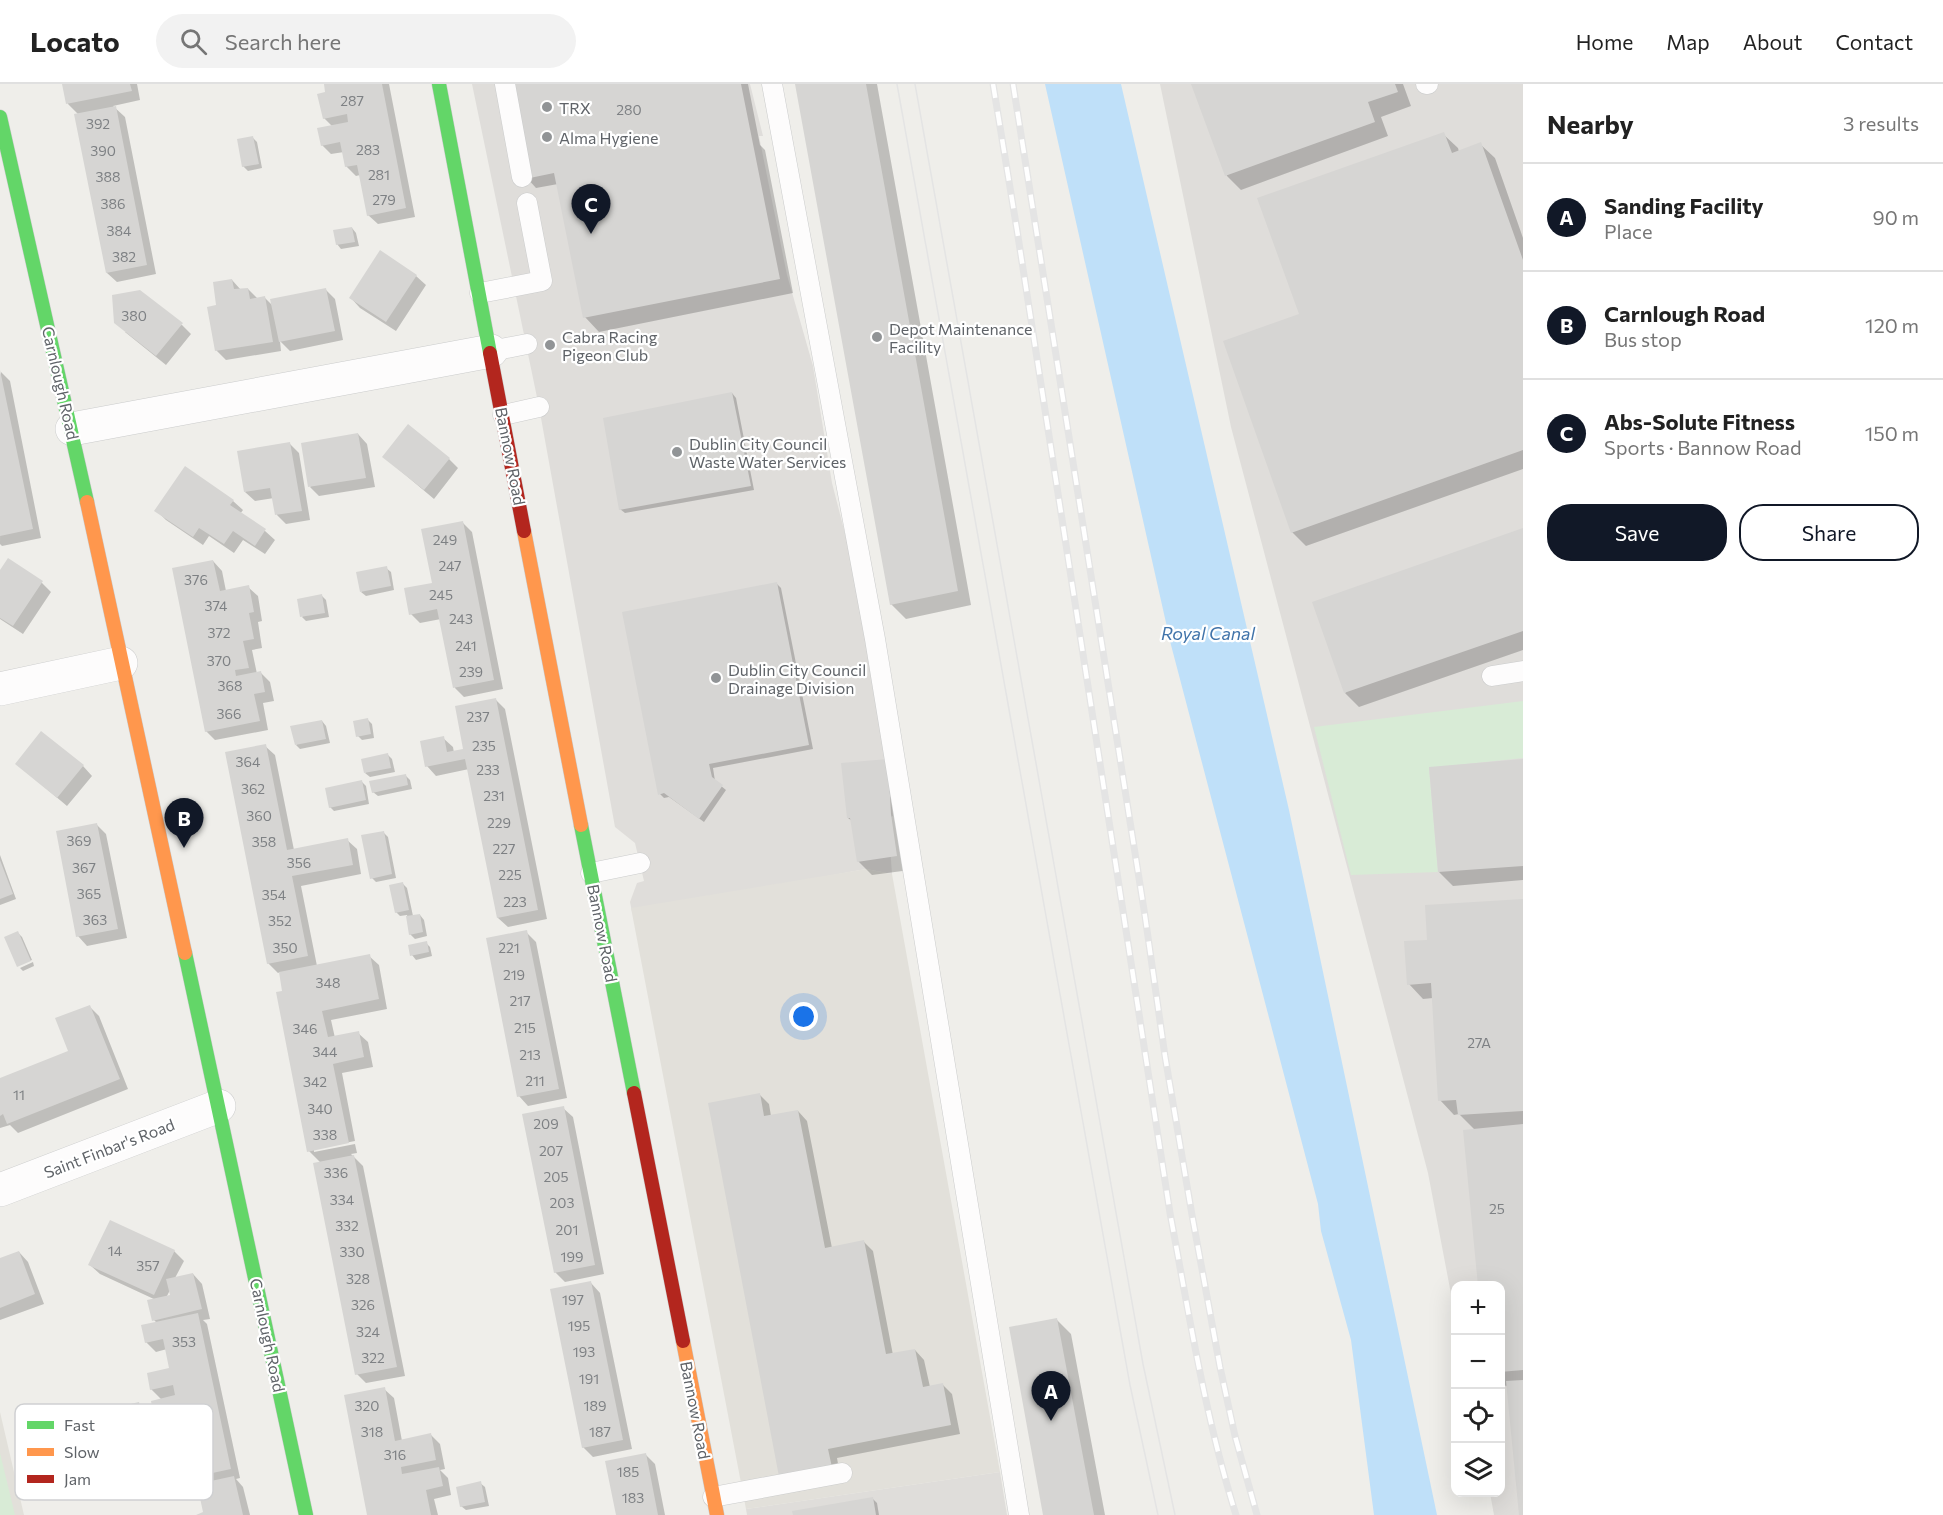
<!DOCTYPE html>
<meta charset="utf-8">
<style>
body{margin:0;font-family:Commissioner,sans-serif;background:#f2f2f2;color:#222}
.controls{position:absolute;right:18px;bottom:18px;display:grid;overflow:hidden;border-radius:12px;box-shadow:0 6px 24px #0002}
.controls button{width:54px;height:54px;display:grid;place-items:center;padding:0;border:0;border-bottom:2px solid #e0e0e0;background:#fff;color:#222;font:30px sans-serif}
.you{position:absolute;left:804px;top:933px;width:21px;height:21px;margin:-15px;border:4px solid #fff;border-radius:50%;background:#1a73e8;box-shadow:0 0 0 9px #1a73e833}
.badge{display:grid;place-items:center;width:39px;height:39px;border-radius:50%;background:#111827;color:#fff;font-size:20px;font-weight:700}
.pin{position:absolute;translate:-50% -50px;filter:drop-shadow(0 2px 3px #0008)}
.pin::after{content:'';position:absolute;top:32px;width:21px;height:18px;background:inherit;clip-path:polygon(0 0,100% 0,50% 100%)}
.list{margin:0;padding:0;list-style:none}
h2{display:flex;justify-content:space-between;align-items:center;height:78px;margin:0;padding:0 24px;font-size:26px}
h2 small{font-size:20px;font-weight:400;color:#767676}
.list li{display:grid;grid-template-columns:39px 1fr auto;gap:18px;align-items:center;box-sizing:border-box;height:108px;padding:0 24px;border-top:2px solid #e0e0e0}
.list b{display:block;font-size:22px;white-space:nowrap}
.list p{margin:0;font-size:20px;white-space:nowrap;color:#767676}
.list em{font-size:20px;font-style:normal;color:#767676}
.actions{display:flex;gap:12px;padding:18px 24px}
.actions a{flex:1;padding:14px 0;border:2px solid #111827;border-radius:24px;text-align:center;font-size:21px;color:#111827}
.actions .main{background:#111827;color:#fff}
.icon{flex:none;width:33px;height:33px;fill:none;stroke:currentColor;stroke-width:2;stroke-linecap:round;stroke-linejoin:round}
.map{position:relative;flex:none;width:1523px;height:1431px;overflow:hidden}
header{display:flex;align-items:center;gap:36px;box-sizing:border-box;height:84px;padding:0 30px;background:#fff;border-bottom:2px solid #e0e0e0}
header strong{font-size:28px}
nav{display:flex;gap:33px;margin-inline-start:auto;font-size:21px}
.search{width:420px;height:54px;background:#f2f2f2;display:flex;align-items:center;gap:15px;box-sizing:border-box;padding:0 21px;border-radius:33px;color:#767676;font-size:22px}
main{display:flex}
aside{flex:1;background:#fff}
.map>svg:first-child{display:block}
</style>
<header>
<strong>Locato</strong>
<div class="search"><svg class="icon" aria-label="search" viewBox="0 0 24 24"><circle cx="10" cy="10" r="6"/><path d="M15 15l6 6"/></svg>Search here</div>
<nav><a>Home</a><a>Map</a><a>About</a><a>Contact</a></nav>
</header>
<main>
<div class="map">
<svg width="1523" height="1431" viewBox="0 0 1523 1431">
<rect width="100%" height="100%" fill="#efeeea"/>
<path fill="#dfddda" d="M472 0H750L763 52H759L787 191 813 282 832 399 859 504 878 607 893 732 888 734 892 790 866 785 632 828 630 818 637 799 644 797 635 759 615 743 539 323Z
M1160 0H1523V1431H1494L1490 1409 1500 1408V1202H1456L1455 1231 1428 1089 1231 343Z
M1000 1388 1007 1431H747L746 1425Z"/>
<path fill="#e2e0da" d="M866 785 892 790 1000 1388 746 1425 631 824Z
M0 1328 24 1431H0Z"/>
<path fill="#d8ebd6" d="M1523 617V674L1429 684 1438 788 1351 791 1314 643Z
M0 1369 15 1431H0Z"/>
<path fill="#bfe0f9" d="M1045 0H1121L1289 726 1437 1431H1374L1351 1256 1321 1147 1318 1120 1171 561Z"/>
<path fill="#0003" fill-rule="evenodd" d="M63 0H137L140 16 113 22 125 33 156 190 117 198 107 189 79 31 68 20Z
M325 0H389L415 133 378 140 368 131 360 91 356 92 346 82 344 68 331 70 322 61 333 43 324 34 327 9Z
M508 0H748L760 61 765 66 793 209 599 248 585 233 558 100 536 104 527 94Z
M797 0H877L971 521 906 535 891 520Z
M1193 0H1403L1411 22 1381 33 1388 52 1241 106 1227 92Z
M1443 50 1458 64 1459 68 1480 60 1495 74 1523 154V385L1306 462 1292 448 1301 231Z
M252 53 257 58 262 84 248 87 243 82Z
M352 144 356 149 359 162 341 165 337 160Z
M416 192 426 201 396 247 360 224 351 214Z
M232 196 241 206 248 205 258 215 265 214 273 222 325 205 335 215 343 256 290 267 280 257 281 267 226 276 216 266 218 222Z
M182 241 191 250 166 281 125 248Z
M1 288 10 297 41 454 2 462 0 460Z
M732 309 736 314 754 406 625 429 620 425Z
M358 350 367 360 375 403 319 412 310 403Z
M290 360 299 369 310 436 286 440 277 431 274 414 255 417 245 408Z
M384 373 449 375 458 384 434 415Z
M233 417 243 426 240 430 265 447 275 456 265 470 243 456 234 469 209 452 203 461 166 436 156 426Z
M463 439 472 448 503 605 464 613 455 604 441 535 420 539 411 530 434 500Z
M1523 446V566L1359 623 1345 609Z
M9 476 42 499 51 508 23 550 0 535V489Z
M213 477 222 487 226 507 248 503 258 512 262 537 258 538 262 564 252 566 257 590 261 589 270 598 274 617 263 619 268 646 215 656 206 647Z
M386 484 391 488 394 506 366 512 361 508Z
M777 500 781 504 813 665 713 684 715 697 726 706 704 738 669 713 664 714 660 710Z
M322 512 326 516 329 533 306 537 302 533Z
M496 616 505 625 547 835 508 843 498 834 469 685 436 692 427 682 443 654 453 663 454 669 465 666Z
M367 635 372 640 374 654 362 656 358 652Z
M322 637 326 642 330 659 300 665 296 661Z
M265 662 275 671 294 766 347 756 357 765 361 790 301 802 317 882 369 872 379 881 387 925 331 936 335 954 358 949 368 958 373 983 342 989 355 1057 314 1065V1068L355 1060 357 1069 351 1070 363 1082 405 1292 366 1299 357 1290 321 1079 309 1067 280 888 278 889 268 879Z
M388 671 392 675 395 688 370 693 365 689Z
M888 677 910 786 872 791 858 777 852 737 848 734Z
M1523 677V796L1453 802 1439 788Z
M17 680 83 682 92 692 67 722Z
M406 692 410 696 412 705 378 712 373 708Z
M362 698 366 702 369 720 334 727 330 723Z
M96 740 106 750 127 854 87 862 78 852Z
M383 748 388 753 396 794 376 798 372 794Z
M0 771 16 815 0 821Z
M403 800 407 804 413 832 420 831 424 836 427 852 415 855 410 850 407 831 400 832 396 828Z
M1523 816V1431H1520L1508 1302 1500 1301V1202L1475 1046 1459 1030 1454 1031 1440 1016 1433 914 1423 915 1409 900 1429 857Z
M526 848 536 858 567 1014 528 1022 519 1012Z
M18 849 22 853 32 876 18 881Z
M426 859 430 863 432 872 416 876 412 871Z
M33 878 34 882 23 887 20 884Z
M89 922 99 932 128 1005 18 1049 10 1041 0 1044V996L70 968Z
M759 1010 769 1020 771 1032 798 1027 807 1037 832 1164 864 1158 873 1167 893 1271 915 1266 924 1276 930 1303 943 1301 952 1310 960 1350 837 1374 841 1397 791 1407Z
M563 1024 573 1033 604 1190 565 1198 555 1188Z
M174 1167 184 1177 175 1194 193 1190 202 1200 210 1235 203 1236 207 1240 240 1394 236 1395 243 1403 250 1431H199L205 1430 199 1403 177 1408 167 1398 189 1367 185 1349 167 1353 158 1343 162 1316 151 1305 171 1285 167 1265 156 1268 146 1258 157 1239 154 1236 156 1216 100 1190 90 1181ZM170 1206 172 1212 166 1214Z
M19 1168 28 1178 44 1220 0 1236V1175Z
M591 1199 600 1209 632 1365 593 1373 583 1363Z
M1057 1236 1071 1250 1105 1431H1045Z
M384 1305 394 1314 402 1357 431 1351 440 1360 445 1385 440 1386 448 1394 451 1411 434 1415 438 1431H369Z
M646 1371 655 1380 665 1431H617Z
M480 1399 485 1403 489 1422 466 1426 461 1422Z
M872 1414 877 1419 879 1431H794Z"/>
<path fill="#d6d5d3" d="M62 0H130L132 7 66 20Z
M324 0H382L406 124 367 132 357 81 345 83 340 58 321 62 317 44 348 38 347 30 323 35 317 10 325 8Z
M506 0H741L780 195 583 234 554 89 525 95Z
M795 0H866L958 507 890 521Z
M1191 0H1395L1398 8 1368 18 1375 38 1225 92Z
M116 22 147 181 106 189 74 30Z
M1444 48 1452 69 1481 58 1523 176V366L1291 449 1223 257 1299 230 1257 114Z
M253 52 259 80 242 83 237 55Z
M352 143 355 158 336 161 333 146Z
M380 166 417 191 386 238 349 214Z
M232 195 234 205 248 204 250 215 265 212 273 258 215 267 207 223 216 221 213 198Z
M326 204 335 247 279 258 270 215Z
M140 206 183 239 156 272 114 239 112 211Z
M0 286 33 445 0 452Z
M732 308 751 402 619 426 603 334Z
M408 340 450 374 424 406 382 373Z
M358 349 366 394 308 403 301 359Z
M290 358 302 427 275 431 270 404 244 408 237 367Z
M185 382 234 416 230 421 266 445 255 462 233 447 224 460 199 444 193 453 154 427Z
M463 437 494 596 453 604 437 525 409 531 404 504 432 499 421 445Z
M1523 444V547L1344 609 1312 518Z
M8 474 43 497 13 542 0 534V486Z
M213 476 220 507 249 501 254 528 249 529 254 555 243 557 249 584 235 586 236 592 261 587 265 608 254 610 260 637 205 648 172 484Z
M387 482 391 502 360 508 356 488Z
M777 498 809 661 709 680 712 693 723 701 699 735 664 709 658 711 622 528Z
M322 510 325 529 300 533 297 515Z
M496 614 538 826 497 834 465 675 425 683 420 657 444 652 447 668 463 665 455 622Z
M368 634 371 650 356 653 353 637Z
M322 636 326 655 295 661 290 642Z
M41 647 84 681 57 714 15 680Z
M266 660 287 766 348 754 353 781 292 792 308 872 267 880 225 668Z
M388 669 391 684 364 689 361 675Z
M888 675 891 730 897 772 857 778 850 734H847L841 679Z
M1523 675V782L1438 788 1429 683Z
M406 690 408 701 372 709 369 697Z
M362 696 366 716 329 724 325 704Z
M97 739 118 845 76 853 56 747Z
M384 747 392 790 370 795 361 751Z
M0 776 13 810 0 815Z
M403 798 409 826 395 829 389 801Z
M1523 815V1027L1458 1031 1456 1016 1438 1017 1431 899 1407 901 1404 857 1427 856 1425 821Z
M420 830 423 848 409 851 406 832Z
M527 846 559 1005 517 1013 486 854Z
M18 847 31 877 17 883 4 853Z
M427 857 429 868 410 872 408 861Z
M370 870 379 915 322 927 328 953 359 947 364 973 333 980 349 1059 307 1068 276 908 282 907 279 888Z
M90 921 120 995 7 1040 3 1030 0 1032V994L68 967 55 934Z
M760 1009 764 1032 798 1026 825 1164 864 1156 886 1270 915 1265 923 1303 943 1299 951 1341 828 1365 833 1388 780 1398 708 1019Z
M564 1022 595 1181 554 1189 522 1030Z
M1523 1040V1286L1500 1288V1202H1478L1463 1046Z
M354 1071 397 1283 355 1291 313 1079Z
M110 1136 175 1166 154 1211 88 1181Z
M19 1167 35 1210 0 1224V1174Z
M193 1189 202 1225 152 1237 147 1216 170 1211 166 1195Z
M591 1197 623 1356 582 1364 550 1205Z
M198 1229 231 1385 166 1399 160 1372 187 1366 181 1339 156 1344 151 1317 175 1311 173 1301 150 1306 147 1289 169 1284 163 1255 145 1259 141 1241Z
M1057 1234 1094 1431H1043L1009 1243Z
M1523 1296V1431H1519L1506 1297Z
M385 1303 395 1357 431 1349 436 1376 401 1383 402 1390 439 1383 443 1402 426 1406 431 1431H367L344 1311Z
M139 1318 142 1334 126 1337 122 1322Z
M646 1369 658 1431H616L605 1377Z
M234 1392 243 1431H196L203 1428 197 1400Z
M481 1397 485 1418 460 1423 456 1403Z
M873 1413 876 1431H793L792 1427Z"/>
<g fill="none" stroke-linecap="round" stroke-linejoin="round">
<g stroke="#cbcccc" stroke-width="21">
<path id="lane" d="M505 0 522 93
M772 0 875 555 1019 1431
M1426 0H1428
M480 209 542 197 527 119
M491 267 527 260
M503 331 539 323
M1492 592 1523 587
M591 789 640 779
M713 1413 842 1389"/>
</g>
<g stroke="#cbcccc" stroke-width="34">
<path id="street" d="M72 345 491 267
M0 605 121 579
M0 1106 219 1022"/>
</g>
<g stroke="#cacacb" stroke-width="15">
<path id="fast" d="M439 0 490 269
M0 33 87 418
M581 741 634 1009
M185 869 306 1431"/>
</g>
<g stroke="#cacacb" stroke-width="15">
<path id="slow" d="M87 418 185 869
M524 447 581 741
M683 1257 717 1431"/>
</g>
<g stroke="#cacacb" stroke-width="15">
<path id="jam" d="M490 269 524 447
M634 1009 683 1257"/>
</g>
<use href="#lane" stroke="#fdfcfc" stroke-width="20"/>
<use href="#street" stroke="#fdfcfc" stroke-width="33"/>
<use href="#fast" stroke="#63d668" stroke-width="14"/>
<use href="#slow" stroke="#ff974d" stroke-width="14"/>
<use href="#jam" stroke="#b3261e" stroke-width="14"/>
<path stroke="#e4e4e4" stroke-width="1.5" d="M897 0 1130 1301 1158 1431
M915 0 1143 1280 1175 1431"/>
<g stroke="#e4e4e4" stroke-width="7">
<path id="rail" d="M993 0 1017 146 1170 1129C1189 1230 1205 1333 1236 1431
M1013 0 1145 832 1165 972 1192 1131 1220 1283 1235 1352 1257 1431"/>
</g>
<use href="#rail" stroke="#fff" stroke-width="4.5" stroke-dasharray="14" stroke-linecap="butt"/>
</g>
<g fill="#919496" stroke="#fff" stroke-width="2">
<circle cx="547" cy="23" r="6"/>
<circle cx="547" cy="53" r="6"/>
<circle cx="877" cy="253" r="6"/>
<circle cx="550" cy="261" r="6"/>
<circle cx="677" cy="368" r="6"/>
<circle cx="716" cy="594" r="6"/>
</g>
<g text-anchor="middle" dominant-baseline="central" stroke-width="4.5" stroke-linejoin="round" paint-order="stroke">
<g font-size="14" fill="#7e8184">
<text x="352" y="16">287</text>
<text x="629" y="25">280</text>
<text x="98" y="39">392</text>
<text x="368" y="65">283</text>
<text x="103" y="66">390</text>
<text x="379" y="90">281</text>
<text x="108" y="92">388</text>
<text x="384" y="115">279</text>
<text x="113" y="119">386</text>
<text x="119" y="146">384</text>
<text x="124" y="172">382</text>
<text x="134" y="231">380</text>
<text x="445" y="455">249</text>
<text x="450" y="481">247</text>
<text x="196" y="495">376</text>
<text x="441" y="510">245</text>
<text x="216" y="521">374</text>
<text x="461" y="534">243</text>
<text x="219" y="548">372</text>
<text x="466" y="561">241</text>
<text x="219" y="576">370</text>
<text x="471" y="587">239</text>
<text x="230" y="601">368</text>
<text x="229" y="629">366</text>
<text x="478" y="632">237</text>
<text x="484" y="661">235</text>
<text x="248" y="677">364</text>
<text x="488" y="685">233</text>
<text x="253" y="704">362</text>
<text x="494" y="711">231</text>
<text x="259" y="731">360</text>
<text x="499" y="738">229</text>
<text x="79" y="756">369</text>
<text x="264" y="757">358</text>
<text x="504" y="764">227</text>
<text x="299" y="778">356</text>
<text x="84" y="783">367</text>
<text x="510" y="790">225</text>
<text x="89" y="809">365</text>
<text x="274" y="810">354</text>
<text x="515" y="817">223</text>
<text x="95" y="835">363</text>
<text x="280" y="836">352</text>
<text x="285" y="863">350</text>
<text x="509" y="863">221</text>
<text x="514" y="890">219</text>
<text x="328" y="898">348</text>
<text x="520" y="916">217</text>
<text x="525" y="943">215</text>
<text x="305" y="944">346</text>
<text x="1479" y="958">27A</text>
<text x="325" y="967">344</text>
<text x="530" y="970">213</text>
<text x="535" y="996">211</text>
<text x="315" y="997">342</text>
<text x="19" y="1010">11</text>
<text x="320" y="1024">340</text>
<text x="546" y="1039">209</text>
<text x="325" y="1050">338</text>
<text x="551" y="1066">207</text>
<text x="336" y="1088">336</text>
<text x="556" y="1092">205</text>
<text x="342" y="1115">334</text>
<text x="562" y="1118">203</text>
<text x="1497" y="1124">25</text>
<text x="347" y="1141">332</text>
<text x="567" y="1145">201</text>
<text x="115" y="1166">14</text>
<text x="352" y="1167">330</text>
<text x="572" y="1172">199</text>
<text x="148" y="1181">357</text>
<text x="358" y="1194">328</text>
<text x="573" y="1215">197</text>
<text x="363" y="1220">326</text>
<text x="579" y="1241">195</text>
<text x="368" y="1247">324</text>
<text x="184" y="1257">353</text>
<text x="584" y="1267">193</text>
<text x="373" y="1273">322</text>
<text x="589" y="1294">191</text>
<text x="367" y="1321">320</text>
<text x="595" y="1321">189</text>
<text x="372" y="1347">318</text>
<text x="600" y="1347">187</text>
<text x="395" y="1370">316</text>
<text x="628" y="1387">185</text>
<text x="633" y="1413">183</text>
</g>
<g font-size="16" fill="#5f6368" stroke="#fff" text-anchor="start">
<text x="559" y="23">TRX</text>
<text x="559" y="53">Alma Hygiene</text>
<text x="889" y="244">Depot Maintenance<tspan x="889" dy="18">Facility</tspan></text>
<text x="562" y="252">Cabra Racing<tspan x="562" dy="18">Pigeon Club</tspan></text>
<text x="689" y="359">Dublin City Council<tspan x="689" dy="18">Waste Water Services</tspan></text>
<text x="728" y="585">Dublin City Council<tspan x="728" dy="18">Drainage Division</tspan></text>
</g>
<g font-size="16" fill="#5f6368" stroke="#fff">
<text transform="translate(61 299) rotate(77)">Carnlough Road</text>
<text transform="translate(511 372) rotate(79)">Bannow Road</text>
<text transform="translate(603 849) rotate(79)">Bannow Road</text>
<text transform="translate(109 1064) rotate(-21)">Saint Finbar's Road</text>
<text transform="translate(268 1251) rotate(78)">Carnlough Road</text>
<text transform="translate(696 1326) rotate(79)">Bannow Road</text>
</g>
<g font-size="18" font-style="italic" fill="#4174aa" stroke="#fff">
<text x="1208" y="549">Royal Canal</text>
</g>
</g>
<rect x="15" y="1320" width="198" height="96" rx="9" fill="#fff" stroke="#cfd0d2" stroke-width="1.5"/>
<rect x="27" y="1337" width="27" height="8" fill="#63d668"/>
<rect x="27" y="1364" width="27" height="8" fill="#ff974d"/>
<rect x="27" y="1391" width="27" height="8" fill="#b3261e"/>
<g font-size="16" fill="#5f6368">
<text x="64" y="1347">Fast</text>
<text x="64" y="1374">Slow</text>
<text x="64" y="1401">Jam</text>
</g>
</svg>
<div class="controls">
<button>+</button>
<button>−</button>
<button><svg class="icon" aria-label="locate" viewBox="0 0 24 24"><circle cx="12" cy="12" r="6"/><path d="M12 2v4M12 18v4M2 12h4M18 12h4"/></svg></button>
<button><svg class="icon" aria-label="layers" viewBox="0 0 24 24"><path d="M12 4l9 5-9 5-9-5zM3 14l9 5 9-5"/></svg></button>
</div>
<div class="you"></div>
<div class="pin badge" style="left:1051px;top:1337px">A</div>
<div class="pin badge" style="left:184px;top:764px">B</div>
<div class="pin badge" style="left:591px;top:150px">C</div>
</div>
<aside>
<h2>Nearby<small>3 results</small></h2>
<ul class="list">
<li><span class="badge">A</span><div><b>Sanding Facility</b><p>Place</p></div><em>90 m</em></li>
<li><span class="badge">B</span><div><b>Carnlough Road</b><p>Bus stop</p></div><em>120 m</em></li>
<li><span class="badge">C</span><div><b>Abs-Solute Fitness</b><p>Sports · Bannow Road</p></div><em>150 m</em></li>
</ul>
<div class="actions"><a class="main">Save</a><a>Share</a></div>
</aside>
</main>
